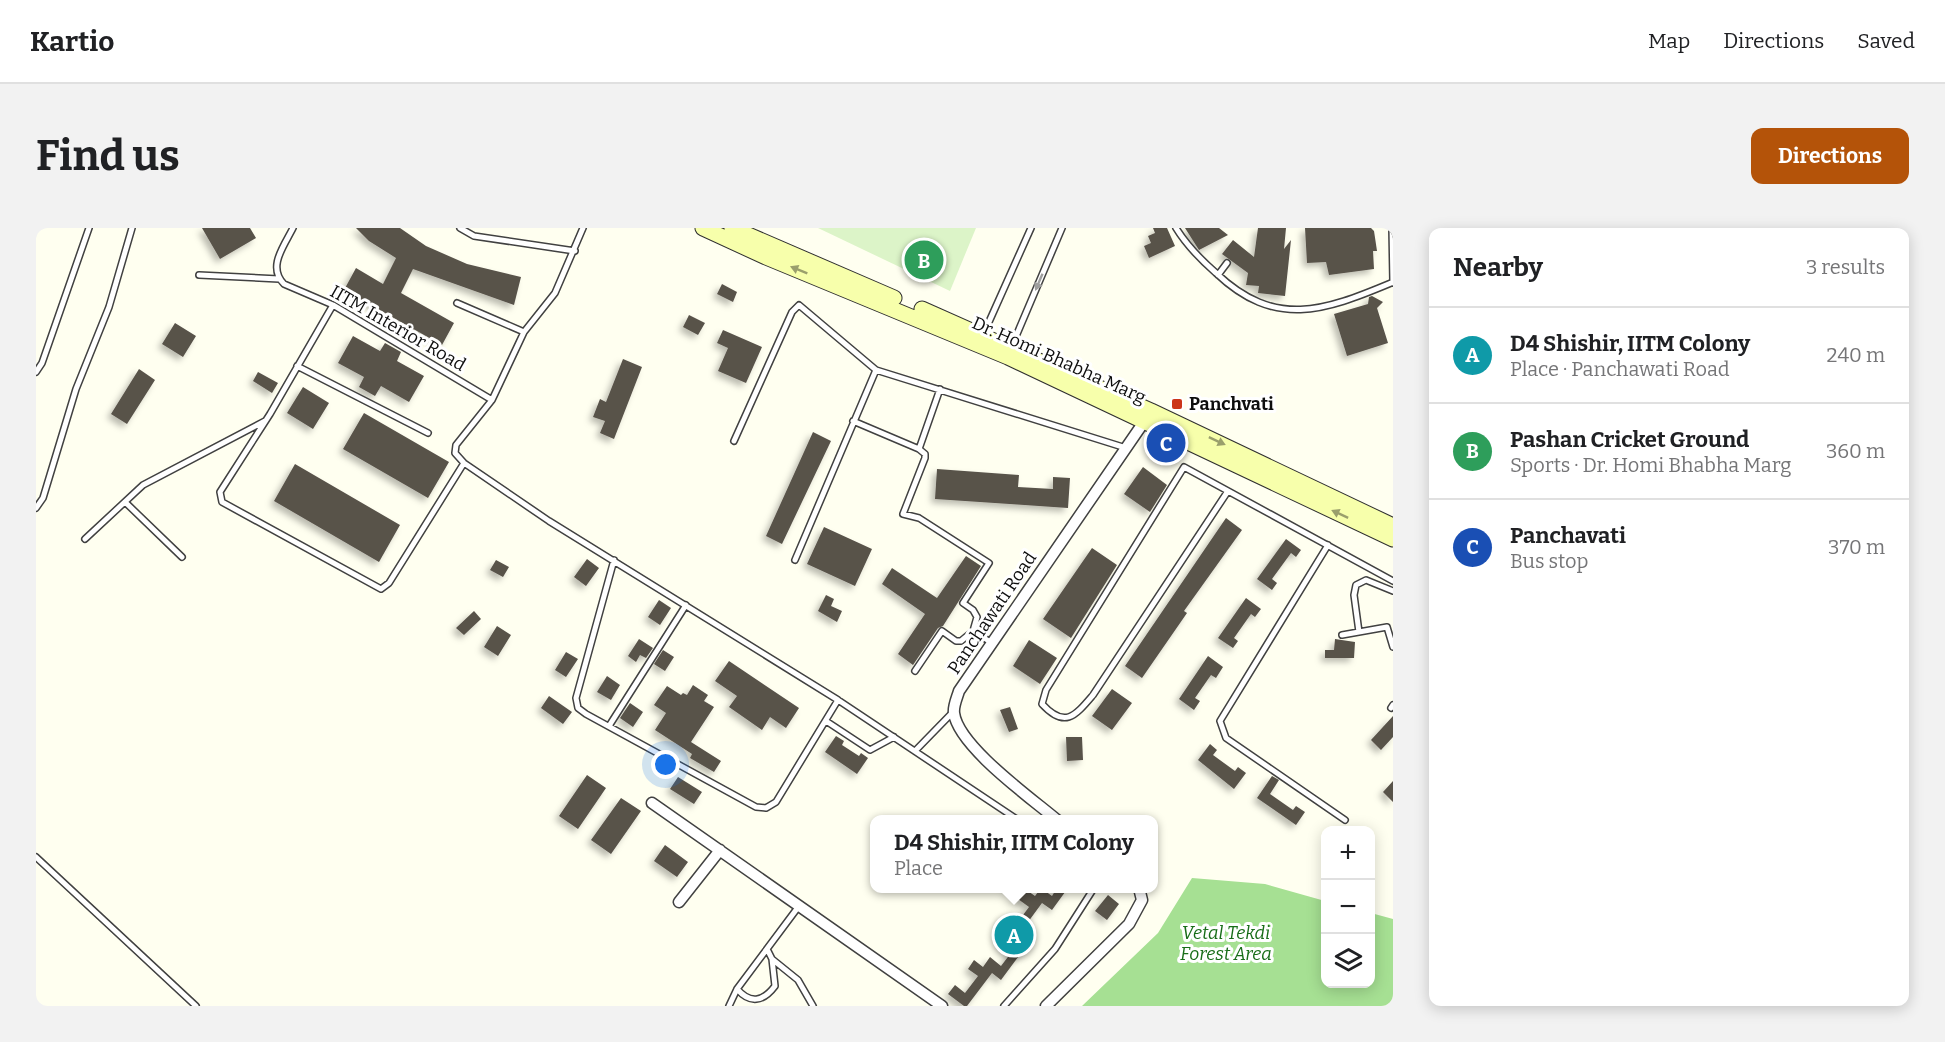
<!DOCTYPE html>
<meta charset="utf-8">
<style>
body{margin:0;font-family:Bitter,serif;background:#f2f2f2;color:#202124}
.controls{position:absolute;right:18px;bottom:18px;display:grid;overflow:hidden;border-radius:12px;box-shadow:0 3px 15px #0003}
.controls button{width:54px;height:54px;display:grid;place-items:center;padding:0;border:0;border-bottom:2px solid #e0e0e0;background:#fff;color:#202124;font:30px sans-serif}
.you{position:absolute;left:630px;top:537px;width:21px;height:21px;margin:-15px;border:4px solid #fff;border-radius:50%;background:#1a73e8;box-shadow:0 0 0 9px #1a73e833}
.badge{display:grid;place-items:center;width:39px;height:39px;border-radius:50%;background:#b45309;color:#fff;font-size:20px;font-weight:700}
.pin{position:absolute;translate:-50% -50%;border:3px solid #fff;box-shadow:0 2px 6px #0006}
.popup{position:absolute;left:834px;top:587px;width:288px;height:78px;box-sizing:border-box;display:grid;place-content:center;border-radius:12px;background:#fff;filter:drop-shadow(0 2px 4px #0005);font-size:20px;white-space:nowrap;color:#757577}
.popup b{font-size:22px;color:#202124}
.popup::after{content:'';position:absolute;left:50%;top:100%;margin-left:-12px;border:12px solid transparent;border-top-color:#fff}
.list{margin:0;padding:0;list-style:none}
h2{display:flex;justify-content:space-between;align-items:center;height:78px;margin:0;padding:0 24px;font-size:26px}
h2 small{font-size:20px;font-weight:400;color:#757577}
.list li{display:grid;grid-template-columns:39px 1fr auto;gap:18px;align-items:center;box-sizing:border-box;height:96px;padding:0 24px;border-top:2px solid #e0e0e0}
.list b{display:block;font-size:22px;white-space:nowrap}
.list p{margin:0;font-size:20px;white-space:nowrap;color:#757577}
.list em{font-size:20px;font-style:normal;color:#757577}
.icon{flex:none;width:33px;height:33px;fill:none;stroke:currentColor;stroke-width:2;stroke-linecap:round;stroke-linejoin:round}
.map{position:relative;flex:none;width:1357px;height:778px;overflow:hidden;border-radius:12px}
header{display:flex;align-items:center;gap:36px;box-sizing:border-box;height:84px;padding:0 30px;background:#fff;border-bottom:2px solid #e0e0e0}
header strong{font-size:28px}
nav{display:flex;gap:33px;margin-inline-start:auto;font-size:21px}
.intro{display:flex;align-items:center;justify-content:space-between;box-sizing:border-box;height:144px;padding:0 36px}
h1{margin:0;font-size:42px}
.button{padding:15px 27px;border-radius:12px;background:#b45309;color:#fff;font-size:21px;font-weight:700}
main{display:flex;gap:36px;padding:0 36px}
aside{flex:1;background:#fff;border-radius:12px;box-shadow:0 3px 15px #0003}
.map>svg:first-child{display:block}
</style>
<header>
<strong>Kartio</strong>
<nav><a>Map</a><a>Directions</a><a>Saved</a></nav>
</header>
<div class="intro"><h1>Find us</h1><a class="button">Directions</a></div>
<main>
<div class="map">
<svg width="1357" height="778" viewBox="0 0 1357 778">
<defs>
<filter id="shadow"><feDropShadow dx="-4" dy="4" stdDeviation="3" flood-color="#0004"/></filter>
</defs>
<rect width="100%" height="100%" fill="#fffff0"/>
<path fill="#a6e093" d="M1156 650 1229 656 1289 673 1290 756H1334L1335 685 1357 691V778H1046L1122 705Z"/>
<path fill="#dcf4c8" d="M782 0H940L914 63Z"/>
<path fill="#58524a" filter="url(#shadow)" d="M166 0H214L220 10 184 31Z
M320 0H364L390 18 431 36 485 49 478 77 377 41 365 65 418 95 406 117 308 62 320 40 347 56 360 30 333 13Z
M1117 0H1131L1139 18 1113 30 1108 18 1115 15 1112 8 1119 5Z
M1149 0H1183L1192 7 1163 22Z
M1222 0H1250L1248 21 1255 12 1249 68 1222 65 1223 58 1210 57 1212 45 1186 26 1197 12 1218 29Z
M1269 0H1335L1338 3 1341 23H1337L1338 41 1293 47 1290 34 1271 35Z
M686 56 701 64 697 74 681 66Z
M1336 68 1347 74 1341 80 1352 115 1311 128 1298 86 1332 76 1333 69Z
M653 87 669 95 662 107 647 99Z
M139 95 160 108 147 129 126 116Z
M687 102 726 119 710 155 682 143 692 120 681 115Z
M317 108 344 123 349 115 365 124 361 133 388 148 373 174 345 158 339 168 323 159 328 149 302 135Z
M587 131 606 139 578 211 564 205 569 193 557 189 564 171 570 174Z
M103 141 119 152 91 196 75 186Z
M222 144 242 155 236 165 217 153Z
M267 159 293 175 277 201 251 185Z
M328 185 413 234 392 270 307 221Z
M777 204 795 213 746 316 730 308Z
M259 236 364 297 343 334 238 273Z
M1107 239 1131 257 1114 284 1088 266Z
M901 241 983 247 982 259 1017 261V249L1034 250 1032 280 899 271Z
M1190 290 1206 302 1148 383 1151 385 1106 450 1089 438Z
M788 299 836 321 819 358 771 336Z
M1250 311 1265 322 1260 329 1255 325 1236 351 1241 355 1236 362 1221 351Z
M1056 320 1081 337 1035 410 1007 391Z
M930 328 945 338 907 398 902 400 877 437 862 426 889 386 846 356 856 340 901 370Z
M551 331 563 340 550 358 538 349Z
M460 332 473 339 467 349 454 342Z
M790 367 798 371 795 378 806 383 801 394 782 383Z
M1210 370 1225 381 1219 389 1215 386 1198 410 1202 413 1197 420 1182 410Z
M623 372 635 380 624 397 612 389Z
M438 383 445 391 428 407 420 400Z
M461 398 475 407 462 428 448 419Z
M603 411 617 420 610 430 604 427 600 434 592 428Z
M1299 411 1319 414 1318 430H1289V422H1298Z
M993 412 1021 430 1004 456 977 438Z
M627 422 638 429 629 443 618 436Z
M530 424 542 431 530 449 519 442Z
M1172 428 1187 439 1180 450 1175 447 1159 470 1164 473 1158 482 1143 471Z
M693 433 763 480 750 500 734 489 726 502 693 479 701 468 679 453Z
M571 448 584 457 575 472 561 464Z
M657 457 672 467 668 473 678 479 655 514 685 533 678 544 654 530 656 526 619 502 630 485 618 477 631 458 645 467 647 465 651 467Z
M1076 461 1096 475 1076 502 1056 488Z
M513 468 536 484 527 496 505 480Z
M594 475 607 484 597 499 584 490Z
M974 479 982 501 973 504 964 482Z
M1357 488V509L1345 522 1335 512Z
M800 508 808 513 806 517 823 528 825 525 832 530 821 546 789 524Z
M1030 509H1046L1047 532 1031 533Z
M1174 516 1181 522 1177 527 1199 543 1202 539 1210 545 1198 561 1162 532Z
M551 547 570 560 542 601 523 588Z
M1236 548 1243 552 1234 566 1257 582 1260 578 1269 584 1260 597 1221 570Z
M642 549 666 564 658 576 634 561Z
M1357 553V574L1347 564Z
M585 570 605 583 575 626 555 612Z
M629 617 652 634 641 649 618 633Z
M1005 660 1016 668 1021 660H1032L1016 682 1006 675 981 709 991 717 965 752 956 745 931 778H928L912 766 919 757 929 765 942 748 932 741 938 732 947 739 954 729 965 738 978 721 968 713 974 705 963 696 970 687 981 695 993 679 982 671 989 661 999 668Z
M1072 667 1083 676 1071 692 1059 683Z"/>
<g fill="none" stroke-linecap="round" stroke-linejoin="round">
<g stroke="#414141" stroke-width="8">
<path id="service" d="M257 0C248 18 231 39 248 56L297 77 456 172 420 217 419 225 428 235 513 293 802 472 982 592
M424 0 438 8 539 23
M1140 0C1151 18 1164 31 1180 45 1239 101 1288 83 1355 55
M1356 0 1357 55
M163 47 243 51
M1182 47 1191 35
M421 75 488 104
M297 77 234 186 184 264 186 274 345 361 353 355 428 235
M948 105 995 0
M975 120 1026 0
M261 138 392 205
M0 144 6 135 53 0
M456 172 488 104 519 65 547 0
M817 193 883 221 904 161
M698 213 756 84 763 77 840 142
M1192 263 1057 467C1039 488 1029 501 1006 476L1010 462 1148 239 1357 353
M89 274 146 329
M0 280 7 270 40 161 73 79 96 0
M49 311 107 257 229 193
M1292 317 1184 493 1190 510 1309 592
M578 332 540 470 542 480 550 486 720 579 730 580 740 574 802 472
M759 332 840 142 1090 220
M937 403 956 415
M1323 404 1318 367 1320 357 1330 352 1357 363
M1306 407 1351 399 1357 419
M879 443 906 403 920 413H925L937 403 941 389 937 382 927 375 953 335 883 290 867 286 889 230V226L883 221
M1355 480 1357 477
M790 493 834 522 858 509
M573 498 650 377
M879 523 917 484
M0 629 160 778
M731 721 736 731 762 752 777 778
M701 761C714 776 727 774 739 758L736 731
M693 778 701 761 763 678
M968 778 1019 721 1058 660"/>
</g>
<g stroke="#414141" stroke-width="13">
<path id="minor" d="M616 575 906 778
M1021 592C995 570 922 518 918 485 917 478 921 470 923 463L1112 188
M643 674 684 622
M1010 778 1093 696 1106 672 1103 660"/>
</g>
<g stroke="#303030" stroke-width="17">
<path id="secondary" d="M667 0 730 29 972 129 1357 311
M696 0 858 70
M886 81 1115 183 1357 298"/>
</g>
<use href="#service" stroke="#fff" stroke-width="5"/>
<use href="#minor" stroke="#fff" stroke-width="10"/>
<use href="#secondary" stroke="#f7ffab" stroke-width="15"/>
</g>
<defs><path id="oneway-solid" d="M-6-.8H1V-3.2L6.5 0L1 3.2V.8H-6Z" transform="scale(1.5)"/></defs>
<g fill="#9a9f6c">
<use href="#oneway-solid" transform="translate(763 42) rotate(-158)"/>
<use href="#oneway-solid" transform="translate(1181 213) rotate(25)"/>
<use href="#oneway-solid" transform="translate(1304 286) rotate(-155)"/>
</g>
<use fill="#9f9f9f" href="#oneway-solid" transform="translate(1003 54) rotate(113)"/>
<rect fill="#cc3519" stroke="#fff" stroke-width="2" x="1135" y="170" width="12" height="12" rx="3"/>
<g text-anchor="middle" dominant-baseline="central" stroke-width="6" stroke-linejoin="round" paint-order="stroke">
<g font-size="18" fill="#0e0e0e" stroke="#fff">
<text transform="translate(362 100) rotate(30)">IITM Interior Road</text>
<text transform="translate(1023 132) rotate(24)">Dr. Homi Bhabha Marg</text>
<text transform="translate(956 385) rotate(-56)">Panchawati Road</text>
</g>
<g font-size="18" font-weight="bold" fill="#0e0e0e" stroke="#fff" text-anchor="start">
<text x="1153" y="176">Panchvati</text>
</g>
<g font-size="18" font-style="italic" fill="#186d18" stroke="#fff">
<text x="1190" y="705">Vetal Tekdi<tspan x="1190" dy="21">Forest Area</tspan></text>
</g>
</g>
</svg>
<div class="controls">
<button>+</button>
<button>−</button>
<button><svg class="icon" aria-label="layers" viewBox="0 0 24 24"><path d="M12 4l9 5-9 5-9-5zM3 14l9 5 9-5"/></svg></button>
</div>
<div class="you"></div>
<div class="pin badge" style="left:978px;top:707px;background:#0f9aa8">A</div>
<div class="popup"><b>D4 Shishir, IITM Colony</b>Place</div>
<div class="pin badge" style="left:888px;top:32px;background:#2e9e5b">B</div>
<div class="pin badge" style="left:1130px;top:215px;background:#1a4fb4">C</div>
</div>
<aside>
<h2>Nearby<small>3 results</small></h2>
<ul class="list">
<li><span class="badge" style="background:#0f9aa8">A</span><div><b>D4 Shishir, IITM Colony</b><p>Place · Panchawati Road</p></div><em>240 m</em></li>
<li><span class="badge" style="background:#2e9e5b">B</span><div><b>Pashan Cricket Ground</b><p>Sports · Dr. Homi Bhabha Marg</p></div><em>360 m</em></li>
<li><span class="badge" style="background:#1a4fb4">C</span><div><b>Panchavati</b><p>Bus stop</p></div><em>370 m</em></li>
</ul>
</aside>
</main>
